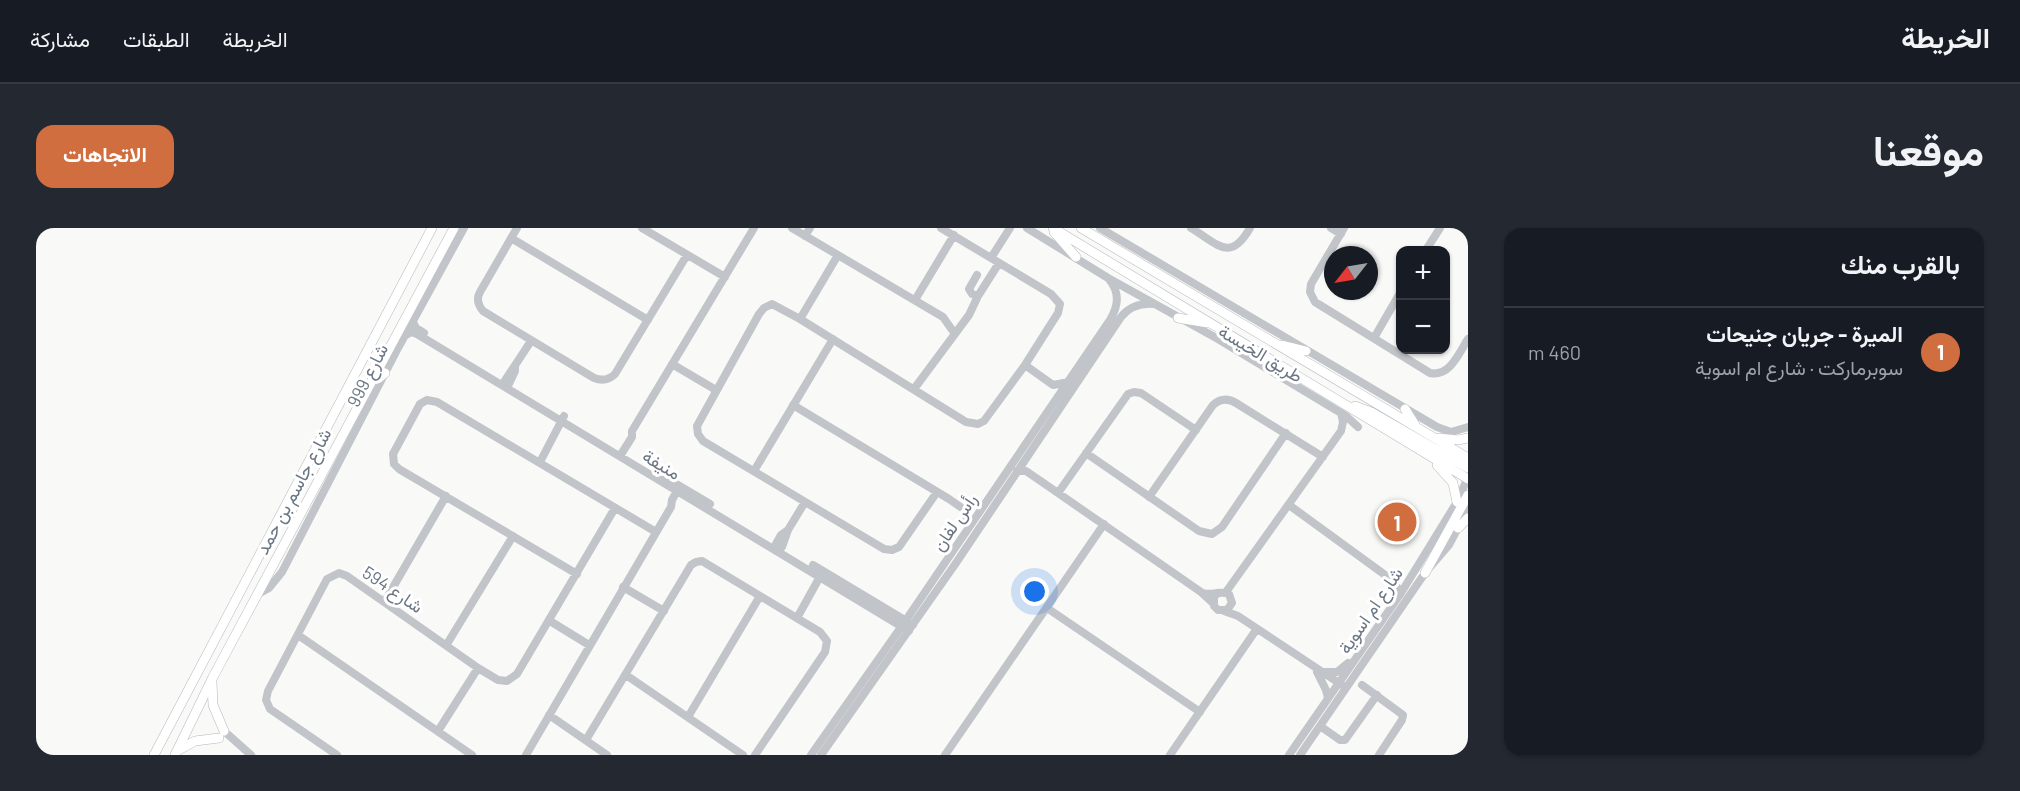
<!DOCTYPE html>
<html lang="ar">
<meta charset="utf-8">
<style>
body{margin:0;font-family:Barlow,Vazirmatn,sans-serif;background:#242831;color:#f1f3f6;direction:rtl}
.controls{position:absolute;right:18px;top:18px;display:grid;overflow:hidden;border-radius:12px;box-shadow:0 2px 4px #0004}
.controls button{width:54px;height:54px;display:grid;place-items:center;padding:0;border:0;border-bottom:2px solid #363941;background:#171b24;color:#f1f3f6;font:30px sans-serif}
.compass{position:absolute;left:1288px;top:18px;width:54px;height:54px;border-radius:50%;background:#171b24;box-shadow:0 2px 4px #0004;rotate:239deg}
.you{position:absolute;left:999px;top:364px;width:21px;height:21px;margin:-15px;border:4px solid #fff;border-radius:50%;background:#1a73e8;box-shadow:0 0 0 9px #1a73e833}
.badge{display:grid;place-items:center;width:39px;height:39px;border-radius:50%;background:#d16e3f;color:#fff;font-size:20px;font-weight:700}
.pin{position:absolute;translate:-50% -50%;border:3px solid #fff;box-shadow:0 2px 6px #0006}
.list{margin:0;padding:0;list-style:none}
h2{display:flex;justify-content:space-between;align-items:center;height:78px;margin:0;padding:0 24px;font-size:26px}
h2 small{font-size:20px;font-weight:400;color:#9ea1a6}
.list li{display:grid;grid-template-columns:39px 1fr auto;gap:18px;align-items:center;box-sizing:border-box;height:90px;padding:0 24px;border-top:2px solid #363941}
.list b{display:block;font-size:22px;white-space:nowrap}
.list p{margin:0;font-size:20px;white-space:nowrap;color:#9ea1a6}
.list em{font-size:20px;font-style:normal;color:#9ea1a6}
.map{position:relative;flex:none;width:1432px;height:527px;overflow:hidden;direction:ltr;border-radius:18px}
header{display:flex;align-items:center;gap:36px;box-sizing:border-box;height:84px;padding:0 30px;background:#171b24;border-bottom:2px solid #363941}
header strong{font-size:28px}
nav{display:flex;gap:33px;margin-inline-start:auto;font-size:21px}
.intro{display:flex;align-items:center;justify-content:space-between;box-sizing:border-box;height:144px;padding:0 36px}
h1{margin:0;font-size:42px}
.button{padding:15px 27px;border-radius:18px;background:#d16e3f;color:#fff;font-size:21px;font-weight:700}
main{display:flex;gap:36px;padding:0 36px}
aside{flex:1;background:#171b24;border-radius:18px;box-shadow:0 2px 4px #0004}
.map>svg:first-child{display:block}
</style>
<header>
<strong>الخريطة</strong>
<nav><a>الخريطة</a><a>الطبقات</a><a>مشاركة</a></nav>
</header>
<div class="intro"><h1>موقعنا</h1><a class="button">الاتجاهات</a></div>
<main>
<aside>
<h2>بالقرب منك<small></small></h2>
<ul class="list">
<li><span class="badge">1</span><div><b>الميرة - جريان جنيحات</b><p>سوبرماركت · شارع ام اسوية</p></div><em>460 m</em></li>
</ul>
</aside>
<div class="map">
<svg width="1432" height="527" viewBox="0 0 1432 527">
<rect width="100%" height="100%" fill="#f9f9f7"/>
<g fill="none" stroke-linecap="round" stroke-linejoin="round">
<g stroke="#b4b8bc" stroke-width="10">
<path id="major" d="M1017 0 1432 251
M1045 0 1432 230
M1018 4 1040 29
M1142 90 1172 95
M1246 117 1270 123
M336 152 343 150 349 145
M1319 178 1335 184 1432 240
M1369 181 1379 197
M1402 210 1422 212 1432 210
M1401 237 1417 255 1421 274
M1422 300 1432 290
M1389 345 1432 267
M176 454 177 477 188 503
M141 523 159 513 183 510
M118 527 396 0
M139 527 177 449 418 0"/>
</g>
<path stroke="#c1c4c8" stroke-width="8" d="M481 0 444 64C440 71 442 77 447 83L558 150C566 153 573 152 579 146L651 27
M606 0 689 49
M756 0 907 89 919 106
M991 0 1072 50 1182 111 1310 188 1322 199
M1064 0 1401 199 1415 204 1432 199
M1155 0C1182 16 1194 35 1214 0
M1295 0 1305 6
M1308 0 1275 56 1274 64 1279 74 1394 145C1414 149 1423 125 1432 111
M769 8 774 0
M475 10 612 92
M1390 22 1404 0
M955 30 974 0
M941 47 933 61 936 66 942 68
M879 72 918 7
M764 91 802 27
M377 94 380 100 388 105
M370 107 375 104 381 106 873 403
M1338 110 1364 65
M636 136 680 162
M989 137 1017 157 1033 154
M466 157 495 113
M471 160 479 143V138
M878 161 933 87 942 68 963 35
M757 177 913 271 929 282 932 298
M1050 225 1163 303 1176 306 1186 299 1250 205
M584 228 596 209V203L718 0
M504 234 528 188
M718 243 797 111
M981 243H990L1022 265 1165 364 1177 375
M625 247 674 276
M901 264 863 319 856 322 848 321 667 213 662 206 661 198 723 86 728 80 736 76 764 91 930 194 942 196 948 193 989 137 1022 85 1024 76 1015 66 905 0
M1022 265 1092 166 1098 164 1105 165 1160 202
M1113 269 1177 177C1184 171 1192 170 1200 175L1287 229
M1253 277 1356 352 1365 365
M740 316 745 307 752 302
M746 319 752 302 769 274
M777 337 877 397
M541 346 363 241 358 236 357 226 384 176 391 172 401 174 620 304
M587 359 628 383
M1190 364 1305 203 1307 194 1305 185
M1167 365C1176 368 1185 362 1193 366L1196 375 1191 382H1182L1178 378V369L1182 365
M222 366 233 360 246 344 362 120 428 0
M349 373 410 268
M1011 380 1164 484
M1188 383 1202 388 1306 457
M761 390 786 345
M514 393 553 417
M262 407 436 527
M411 416 477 308
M1281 444 1290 462 1292 470
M1288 444H1301L1312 435
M590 447 707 527
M1326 457 1367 487 1366 492 1343 527
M513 487 571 527
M652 489 724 368
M1284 498 1304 512H1309L1341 467
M188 503 215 527
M402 503 442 440
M550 512 655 337 660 334 666 333 784 404 791 413 789 424 719 527
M301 527 234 481 230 472 232 463 291 351 303 345 311 348 442 440 462 452 471 453 481 446 579 280
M490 527 635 279 636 272 642 261
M775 527 870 392 1074 92C1083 77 1084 64 1072 50
M785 527 920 335 1085 89C1093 79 1105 75 1118 76
M909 527 1068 296
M1134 527 1220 402
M1253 527 1365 365 1421 274 1432 249
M1264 527 1389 345 1413 317 1432 281"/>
<use href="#major" stroke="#fff" stroke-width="9"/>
</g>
<g text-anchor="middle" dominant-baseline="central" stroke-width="6" stroke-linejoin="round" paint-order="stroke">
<g font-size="18" fill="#6b7785" stroke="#fff">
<text transform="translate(1225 125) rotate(31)">طريق الخيسة</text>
<text transform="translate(331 147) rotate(-63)">شارع 999</text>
<text transform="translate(626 236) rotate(31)">منيفة</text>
<text transform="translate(257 263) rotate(-62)">شارع جاسم بن حمد</text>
<text transform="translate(918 294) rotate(-56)">رأس لفان</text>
<text transform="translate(357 361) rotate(34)">شارع 594</text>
<text transform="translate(1334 382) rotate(-56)">شارع ام اسوية</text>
</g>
</g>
</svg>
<div class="controls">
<button>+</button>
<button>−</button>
</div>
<svg class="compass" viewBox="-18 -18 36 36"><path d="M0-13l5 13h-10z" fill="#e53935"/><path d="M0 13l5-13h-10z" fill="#9ea1a6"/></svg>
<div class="you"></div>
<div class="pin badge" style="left:1361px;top:294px">1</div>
</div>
</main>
